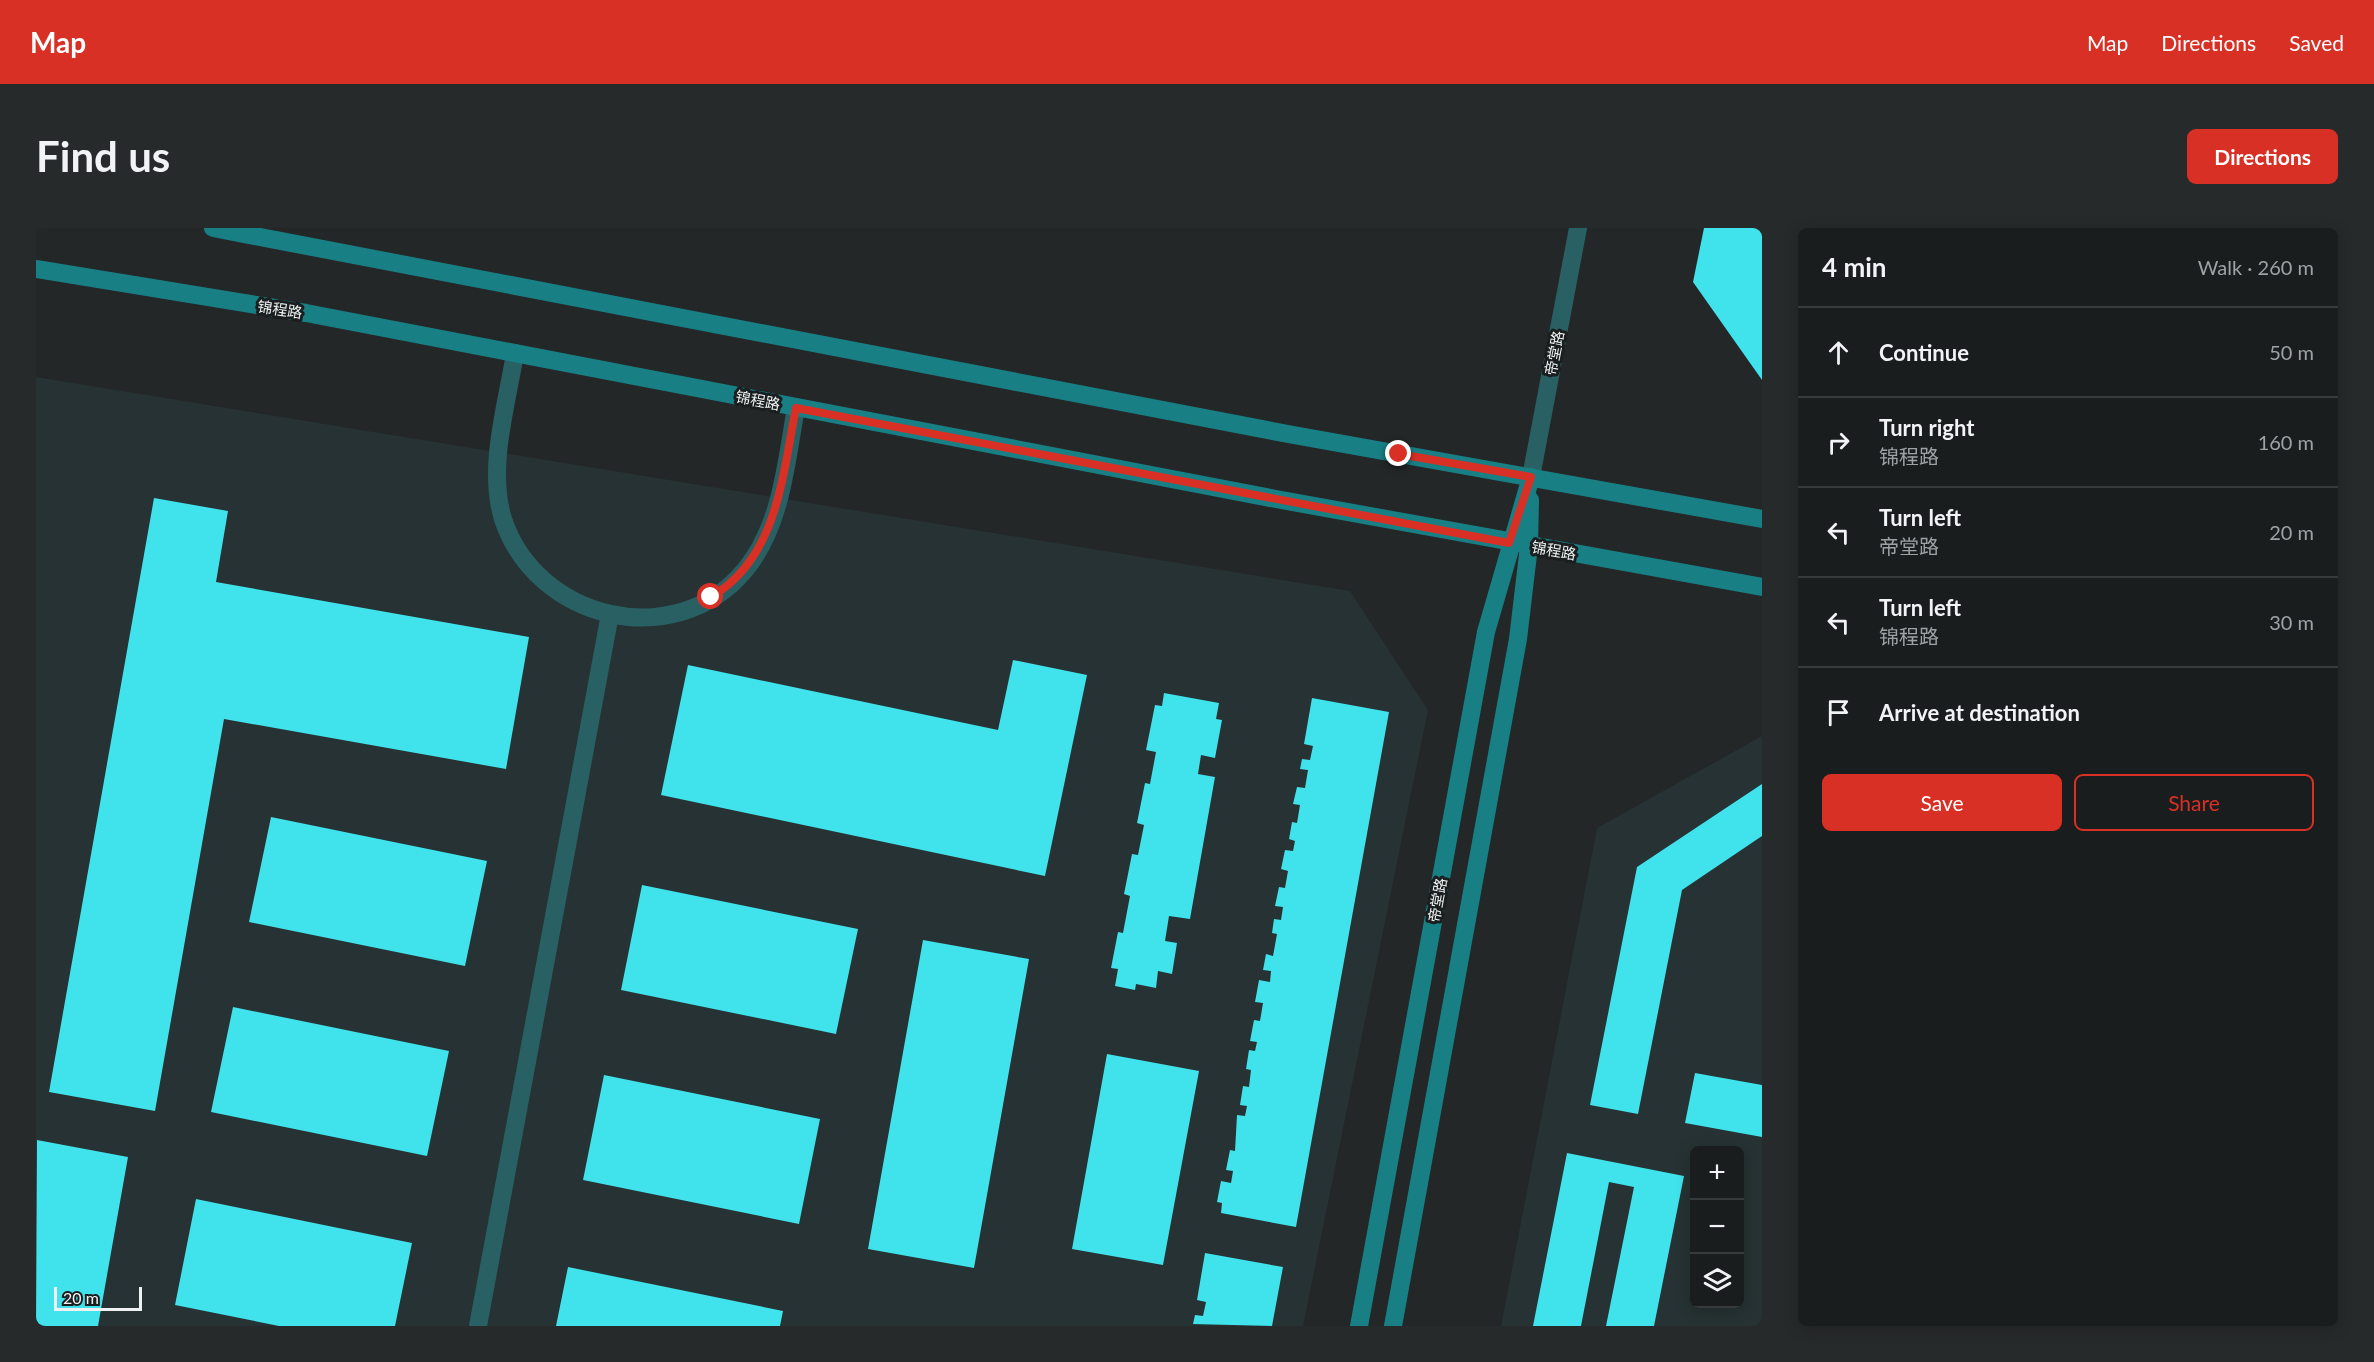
<!DOCTYPE html>
<meta charset="utf-8">
<style>
body{margin:0;font-family:Lato,"Noto Sans SC",sans-serif;background:#272a2b;color:#f1f3f6}
.controls{position:absolute;right:18px;bottom:18px;display:grid;overflow:hidden;border-radius:9px;box-shadow:0 3px 15px #0003}
.controls button{width:54px;height:54px;display:grid;place-items:center;padding:0;border:0;border-bottom:2px solid #383b3c;background:#1a1d1e;color:#f1f3f6;font:30px sans-serif}
.scale{position:absolute;left:18px;bottom:15px;width:88px;box-sizing:border-box;padding-left:6px;border:3px solid #eff2f2;border-top:0;font-size:16px;line-height:21px;white-space:nowrap;color:#eff2f2;-webkit-text-stroke:4px #1a1e1e;paint-order:stroke}
.stop{position:absolute;width:18px;height:18px;margin:-14px;border:4px solid #d93025;border-radius:50%;background:#fff}
.stop.end{background:#d93025;border-color:#fff;box-shadow:0 2px 6px #0008}
.list{margin:0;padding:0;list-style:none}
h2{display:flex;justify-content:space-between;align-items:center;height:78px;margin:0;padding:0 24px;font-size:26px}
h2 small{font-size:20px;font-weight:400;color:#9fa2a4}
.list li{display:grid;grid-template-columns:39px 1fr auto;gap:18px;align-items:center;box-sizing:border-box;height:90px;padding:0 24px;border-top:2px solid #383b3c}
.list b{display:block;font-size:22px;white-space:nowrap}
.list p{margin:0;font-size:20px;white-space:nowrap;color:#9fa2a4}
.list em{font-size:20px;font-style:normal;color:#9fa2a4}
.actions{display:flex;gap:12px;padding:18px 24px}
.actions a{flex:1;padding:14px 0;border:2px solid #d93025;border-radius:9px;text-align:center;font-size:21px;color:#d93025}
.actions .main{background:#d93025;color:#fff}
.icon{flex:none;width:33px;height:33px;fill:none;stroke:currentColor;stroke-width:2;stroke-linecap:round;stroke-linejoin:round}
.map{position:relative;flex:none;width:1726px;height:1098px;overflow:hidden;border-radius:9px}
header{display:flex;align-items:center;gap:36px;box-sizing:border-box;height:84px;padding:0 30px;background:#d93025;color:#fff}
header strong{font-size:28px}
nav{display:flex;gap:33px;margin-inline-start:auto;font-size:21px}
.intro{display:flex;align-items:center;justify-content:space-between;box-sizing:border-box;height:144px;padding:0 36px}
h1{margin:0;font-size:42px}
.button{padding:15px 27px;border-radius:9px;background:#d93025;color:#fff;font-size:21px;font-weight:700}
main{display:flex;gap:36px;padding:0 36px}
aside{flex:1;background:#1a1d1e;border-radius:9px;box-shadow:0 3px 15px #0003}
.map>svg:first-child{display:block}
</style>
<header>
<strong>Map</strong>
<nav><a>Map</a><a>Directions</a><a>Saved</a></nav>
</header>
<div class="intro"><h1>Find us</h1><a class="button">Directions</a></div>
<main>
<div class="map">
<svg width="1726" height="1098" viewBox="0 0 1726 1098">
<rect width="100%" height="100%" fill="#232728"/>
<path fill="#263233" fill-rule="evenodd" d="M0 149 1314 363 1392 482 1267 1098H0Z
M1726 508V1098H1465L1561 600ZM1658 922H1704V1076H1658Z"/>
<path fill="#40e2eb" d="M1668 0H1726V152L1657 54Z
M118 270 192 283 180 354 493 409 470 541 188 491 119 883 13 864Z
M977 432 1051 447 1009 648 625 567 652 437 962 502Z
M1128 465 1183 475 1180 491 1186 492 1179 530 1165 527 1162 546 1179 549 1154 691 1133 688 1129 713 1141 715 1136 746 1122 743 1120 760 1100 756 1099 762 1079 758 1082 741 1075 740 1082 704 1087 705 1094 668 1088 666 1096 626 1102 627 1108 597 1101 595 1109 555 1114 556 1120 524 1110 522 1119 477 1126 478Z
M1276 470 1353 484 1260 999 1185 985 1186 975 1181 974 1185 953 1195 955 1197 943 1190 942 1194 922 1199 923 1201 887 1209 888 1211 878 1204 877 1207 858 1213 859 1215 842 1210 841 1213 822 1219 823 1221 814 1214 813 1218 792 1224 793 1227 775 1219 774 1223 752 1234 754 1235 743 1227 742 1230 726 1237 728 1241 706 1236 705 1238 691 1245 692 1247 679 1239 678 1243 659 1249 660 1252 643 1245 641 1249 622 1257 623 1259 613 1253 611 1256 594 1261 595 1264 577 1257 576 1261 559 1269 560 1272 542 1264 541 1266 531 1274 532 1277 518 1268 516Z
M1726 556V608L1646 662 1602 886 1554 877 1601 639Z
M235 589 451 633 429 738 213 694Z
M606 657 822 701 800 806 585 762Z
M887 712 993 731 938 1040 832 1021Z
M197 779 413 823 391 928 175 884Z
M1071 826 1163 843 1127 1037 1036 1021Z
M1659 845 1726 857V909L1649 895Z
M568 847 784 891 763 996 547 952Z
M1 912 92 929 62 1098H0Z
M1531 925 1648 948 1618 1098H1570L1598 959 1573 954 1545 1098H1497Z
M160 971 376 1015 359 1098H243L139 1077Z
M1169 1025 1247 1039 1236 1098 1157 1096 1159 1087 1167 1088 1170 1074 1161 1072Z
M532 1039 747 1083 744 1098H520Z"/>
<g fill="none" stroke-linecap="round" stroke-linejoin="round">
<path stroke="#296063" stroke-width="18" d="M479 125C471 177 451 239 467 291 500 392 639 426 709 342 746 297 750 234 760 180
M1495 249 1542 0
M442 1098 574 386"/>
<path stroke="#188085" stroke-width="18" d="M177 0 1252 206 1726 291
M0 41 270 85 1240 271 1726 359
M1323 1098 1450 404 1495 249
M1357 1098 1482 411 1493 318 1494 272"/>
</g>
<g fill="none" stroke-linecap="round" stroke-linejoin="round">
<path stroke="#d93025" stroke-width="8" d="M675 369C742 329 746 249 760 180L1473 315 1495 249 1363 226"/>
</g>
<g text-anchor="middle" dominant-baseline="central" stroke-width="6" stroke-linejoin="round" paint-order="stroke">
<g font-size="15" fill="#eff2f2" stroke="#1a1e1e">
<text transform="translate(244 81) rotate(9)">锦程路</text>
<text transform="translate(1518 125) rotate(-79)">帝堂路</text>
<text transform="translate(722 172) rotate(11)">锦程路</text>
<text transform="translate(1518 322) rotate(10)">锦程路</text>
<text transform="translate(1401 672) rotate(-80)">帝堂路</text>
</g>
</g>
</svg>
<div class="controls">
<button>+</button>
<button>−</button>
<button><svg class="icon" aria-label="layers" viewBox="0 0 24 24"><path d="M12 4l9 5-9 5-9-5zM3 14l9 5 9-5"/></svg></button>
</div>
<div class="scale">20 m</div>
<div class="stop" style="left:675px;top:369px"></div>
<div class="stop end" style="left:1363px;top:226px"></div>
</div>
<aside>
<h2>4 min<small>Walk · 260 m</small></h2>
<ul class="list">
<li><svg class="icon" aria-label="ahead" viewBox="0 0 24 24"><path d="M12 20V5M6 11l6-6 6 6"/></svg><div><b>Continue</b></div><em>50 m</em></li>
<li><svg class="icon" aria-label="right" viewBox="0 0 24 24"><path d="M7 20v-9h11M14 6l5 5-5 5"/></svg><div><b>Turn right</b><p>锦程路</p></div><em>160 m</em></li>
<li><svg class="icon" aria-label="left" viewBox="0 0 24 24"><path d="M17 20v-9H6M10 6l-5 5 5 5"/></svg><div><b>Turn left</b><p>帝堂路</p></div><em>20 m</em></li>
<li><svg class="icon" aria-label="left" viewBox="0 0 24 24"><path d="M17 20v-9H6M10 6l-5 5 5 5"/></svg><div><b>Turn left</b><p>锦程路</p></div><em>30 m</em></li>
<li><svg class="icon" aria-label="arrive" viewBox="0 0 24 24"><path d="M6 21V4h12l-3 4 3 4H6"/></svg><div><b>Arrive at destination</b></div></li>
</ul>
<div class="actions"><a class="main">Save</a><a>Share</a></div>
</aside>
</main>
